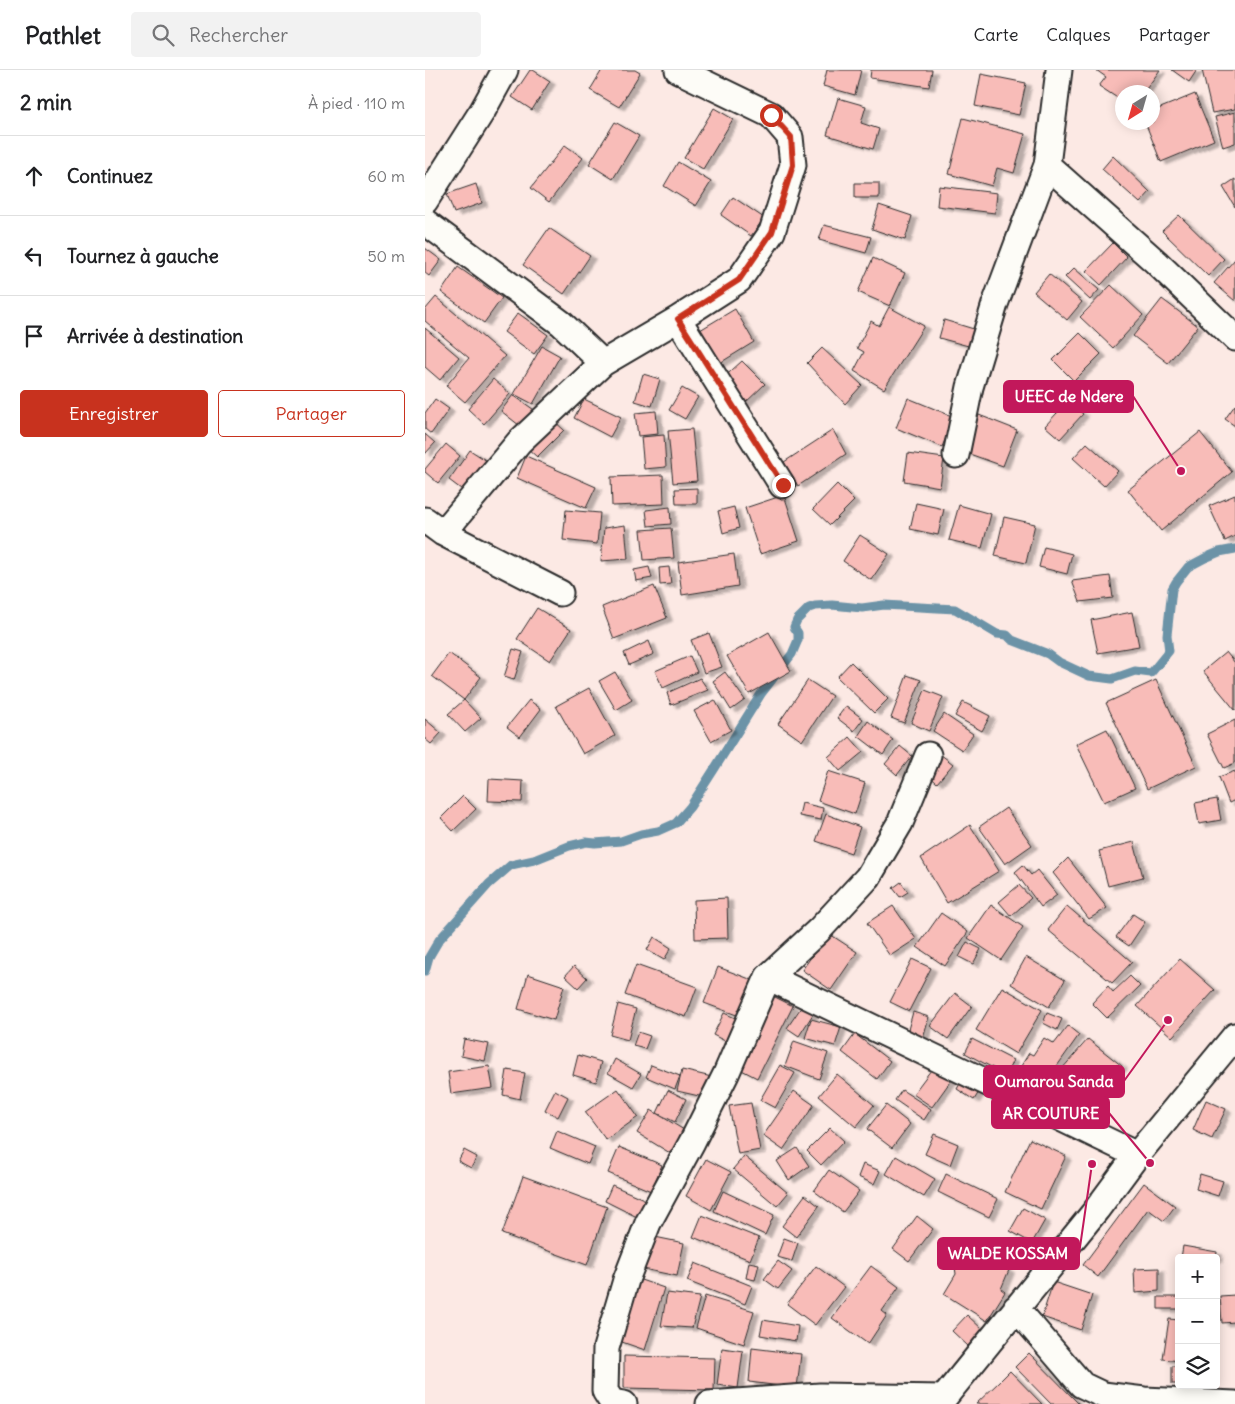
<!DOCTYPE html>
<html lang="fr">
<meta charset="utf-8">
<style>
body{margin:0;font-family:Delius,sans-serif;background:#f2f2f2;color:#202124}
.controls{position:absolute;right:15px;bottom:15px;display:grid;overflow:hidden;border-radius:5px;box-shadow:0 2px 12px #0003}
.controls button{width:45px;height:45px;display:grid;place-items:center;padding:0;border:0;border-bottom:1px solid #e0e0e0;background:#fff;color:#202124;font:25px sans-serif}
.compass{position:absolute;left:690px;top:15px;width:45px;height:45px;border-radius:50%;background:#fff;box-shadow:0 2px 12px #0003;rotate:217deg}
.stop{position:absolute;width:15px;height:15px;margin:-11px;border:4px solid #c8321e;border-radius:50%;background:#fff}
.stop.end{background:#c8321e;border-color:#fff;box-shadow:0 1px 5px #0008}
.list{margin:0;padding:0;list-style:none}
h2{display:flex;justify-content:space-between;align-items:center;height:65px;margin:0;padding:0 20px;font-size:21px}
h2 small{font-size:16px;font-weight:400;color:#757577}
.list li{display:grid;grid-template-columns:32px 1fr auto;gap:15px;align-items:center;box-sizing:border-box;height:80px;padding:0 20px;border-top:1px solid #e0e0e0}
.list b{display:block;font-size:19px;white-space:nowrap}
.list em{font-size:16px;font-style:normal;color:#757577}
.actions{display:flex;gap:10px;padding:15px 20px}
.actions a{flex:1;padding:11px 0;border:1px solid #c8321e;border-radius:5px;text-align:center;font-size:18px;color:#c8321e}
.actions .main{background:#c8321e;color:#fff}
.icon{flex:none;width:28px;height:28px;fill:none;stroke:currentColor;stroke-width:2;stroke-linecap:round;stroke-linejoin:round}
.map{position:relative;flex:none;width:810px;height:1334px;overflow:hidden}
header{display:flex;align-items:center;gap:30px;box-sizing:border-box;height:70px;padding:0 25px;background:#fff;border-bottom:1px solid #e0e0e0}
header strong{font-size:24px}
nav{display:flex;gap:28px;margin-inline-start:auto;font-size:18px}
.search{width:350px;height:45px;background:#f2f2f2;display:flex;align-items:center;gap:12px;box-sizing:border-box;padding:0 18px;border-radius:5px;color:#757577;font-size:19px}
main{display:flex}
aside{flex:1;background:#fff}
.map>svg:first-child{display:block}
</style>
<header>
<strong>Pathlet</strong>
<div class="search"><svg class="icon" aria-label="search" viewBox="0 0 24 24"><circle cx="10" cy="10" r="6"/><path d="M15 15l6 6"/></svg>Rechercher</div>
<nav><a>Carte</a><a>Calques</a><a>Partager</a></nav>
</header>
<main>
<aside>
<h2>2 min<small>À pied · 110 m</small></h2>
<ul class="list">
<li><svg class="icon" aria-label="ahead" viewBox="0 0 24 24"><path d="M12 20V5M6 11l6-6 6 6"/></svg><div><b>Continuez</b></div><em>60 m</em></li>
<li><svg class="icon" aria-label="left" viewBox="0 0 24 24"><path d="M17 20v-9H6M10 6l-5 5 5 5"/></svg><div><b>Tournez à gauche</b></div><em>50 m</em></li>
<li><svg class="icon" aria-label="arrive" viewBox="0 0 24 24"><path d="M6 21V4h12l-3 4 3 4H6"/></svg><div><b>Arrivée à destination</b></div></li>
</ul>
<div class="actions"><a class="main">Enregistrer</a><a>Partager</a></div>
</aside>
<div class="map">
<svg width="810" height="1334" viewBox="0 0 810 1334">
<defs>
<filter id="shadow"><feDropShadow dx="5.5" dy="3" stdDeviation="1" flood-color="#0004"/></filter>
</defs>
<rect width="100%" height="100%" fill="#fce9e4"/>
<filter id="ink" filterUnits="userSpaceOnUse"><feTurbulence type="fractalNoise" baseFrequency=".02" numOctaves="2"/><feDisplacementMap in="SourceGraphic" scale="10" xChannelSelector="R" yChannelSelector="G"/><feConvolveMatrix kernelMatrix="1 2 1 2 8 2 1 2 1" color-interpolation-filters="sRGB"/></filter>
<g filter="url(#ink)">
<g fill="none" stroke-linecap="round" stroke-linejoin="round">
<path stroke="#6c93a7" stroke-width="9" d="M0 901 4 887 14 870 64 814 86 795 109 790 144 776 161 772 170 773 196 771 216 764 233 761 251 753 265 737 290 698 336 624 367 584 373 570V563L369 557 372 550 384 538 390 536 407 535 437 538 459 535 530 539 572 564 582 565 587 570 623 584 634 592 664 606 687 609 710 601 726 603 744 581 742 565 747 519 751 512 763 497 780 488 794 482 810 479"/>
</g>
<path fill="#f8bcb8" stroke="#2b2b2b" filter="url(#shadow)" d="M105 0H108L125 11 107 40 87 27Z
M177 0H210L215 3 194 37 165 20Z
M402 0H436L430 25 398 16Z
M446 0H507L504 17 445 8Z
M671 0H735L719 22H698L697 31 674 16 681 7Z
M747 0H772L764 12Z
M777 0H810V39L787 43Z
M556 4 601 13 594 45 550 36Z
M770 24 789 70 736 92 720 52H728V41Z
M413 28 441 36 436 53 454 59 448 79 402 65Z
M289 38 308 49 278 99 259 88Z
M810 42V73L798 77 790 47Z
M538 48 600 64 589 103 572 98 567 116 524 104Z
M190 52 214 66 188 109 164 94Z
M140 75 158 88 124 132 106 118Z
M688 86 725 122 715 133 677 99Z
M253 92 286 112 271 136 239 116Z
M810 109V137L798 117Z
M430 113H454V128H430Z
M51 114 57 133 29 143 22 124Z
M514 116 572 123 570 143 512 136Z
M308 127 339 148 326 166 296 145Z
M454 135 487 146 480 170 447 159Z
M754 145 799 189 783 206 737 161Z
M399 155 446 167 441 183 394 170Z
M124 158 165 186 139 224 98 195Z
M688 173 702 187 676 215 661 201Z
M0 178 16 190 4 206 0 203Z
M448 188 480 203 465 236 433 222Z
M810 189V231L789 213Z
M33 197 77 228 59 253 16 222Z
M649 198 674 220 665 230 640 207Z
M624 204 657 232 642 250 609 222Z
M686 215 718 245 688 278 655 247Z
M11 227 80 286 40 332 21 316 44 288 0 251V240Z
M737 229 773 256 743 293 708 266Z
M464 237 499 256 459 319 429 301 439 282 432 278 446 251 454 256Z
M310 239 329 272 290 296 270 263Z
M93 243 123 265 109 284 79 262Z
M519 250 552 260 547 277 514 268Z
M0 258 34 287 15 310 0 297Z
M655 263 676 284 649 311 628 290Z
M117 276 135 286 108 334 89 324Z
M397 278 437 315 420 334 382 293Z
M317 291 340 314 319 334 296 310Z
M218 304 235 309 227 336 210 331Z
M68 309 85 324 59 354 43 339Z
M257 318 273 327 260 349 244 340Z
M88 325 112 342 99 359 76 341Z
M483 328 529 347 517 377 471 358Z
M10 329 24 339 6 364 0 359V343Z
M159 329 196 347 185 367 149 348Z
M643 331 658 344 635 369 620 356Z
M810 335V356L800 349Z
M231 341 233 364 213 366 210 343Z
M554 345 592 360 578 396 539 382Z
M128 350 139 360 112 387 101 377Z
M267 359 272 411 248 413 243 361Z
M408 360 421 384 373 416 359 392Z
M775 362 807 402 736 461 703 420Z
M0 364 10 373 0 384Z
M239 365 241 397 219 399 216 367Z
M662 373 693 401 679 416 648 388Z
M21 374 35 386 13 413 0 402V399Z
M45 380 62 391 40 422 24 410Z
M483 383 519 388 515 417 479 411Z
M101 386 171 417 161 438 92 408Z
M238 405 239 434 187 436 186 407Z
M412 414 429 431 405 455 388 439Z
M272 418V434H251L250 419Z
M359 425 374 471 335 484 320 438Z
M810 425V466L800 471 784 436Z
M491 433 519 439 513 465 485 459Z
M534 435 566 444 557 478 524 470Z
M245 437 246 454 223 456 221 440Z
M309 437 314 458 298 463 293 441Z
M141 440 175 443 172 474 138 470Z
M579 447 610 454 601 493 570 486Z
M200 455 203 489 176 491 179 458Z
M246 458 249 488 219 490 216 460Z
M435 465 464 484 446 510 418 491Z
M619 477 647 484 642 504 614 497Z
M309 484 313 516 257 525 253 492Z
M224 497 227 508 211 511 209 500Z
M244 497 246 514 235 515 234 498Z
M685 506 688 528 655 532 647 511Z
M229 516 242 548 189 569 177 537Z
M112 538 146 559 125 591 92 569Z
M707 542 714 576 673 583 666 550Z
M344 562 366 601 324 624 302 586Z
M284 563 297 597 279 603 266 570Z
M224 571 229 584 204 595 199 583Z
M88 579 98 582 89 610 79 607Z
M801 582 810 593V640L778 601Z
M24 583 56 607 39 630 7 606Z
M265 586 272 602 238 618 230 601Z
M426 592 463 629 449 643 412 607Z
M190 602 207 630 191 640 174 611Z
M300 602 320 630 306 640 288 611Z
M482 605 496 610 479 653 466 648Z
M275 608 283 620 246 635 242 623Z
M383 610 407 626 377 671 353 654Z
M731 610 771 696 722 719 681 633Z
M164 618 190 666 158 684 131 636Z
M500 620 518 627 504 661 486 653Z
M39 630 56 648 40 662 23 644Z
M104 630 116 639 95 667 82 657Z
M290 630 306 660 286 671 269 641Z
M538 632 565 646 557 661 530 646Z
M421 636 438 649 429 661 412 648Z
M519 644 548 664 537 680 508 661Z
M0 649 16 663 6 674 0 669Z
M810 650V693L799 698 782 664Z
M443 651 468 670 458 685 433 666Z
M682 659 710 718 679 732 651 674Z
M425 667 438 682 415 701 403 687Z
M475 676 487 686 472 705 460 694Z
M515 684 528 694 512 713 500 702Z
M403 701 440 713 430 744 393 731Z
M810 701V730L804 733 794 707Z
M64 709 98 711 97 732 63 731Z
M38 726 51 739 28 761 16 748Z
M792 729 796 750 774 754 770 733Z
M377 733 398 738 396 750 374 746Z
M581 738 607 775 580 794 554 757Z
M401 744 435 757 426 783 391 771Z
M545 755 574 801 522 833 496 788Z
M709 772 718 807 683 816 674 781Z
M643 788 682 838 664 849 628 803Z
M598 795 606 805 612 800 632 825 616 837 590 802Z
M476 812 483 822 475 827 468 818Z
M594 815 606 828 586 846 574 832Z
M302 828 303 868 270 869 269 830Z
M566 835 598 857 576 890 543 868Z
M468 836 491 869 465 886 442 853Z
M642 836 707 892 687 913 623 860Z
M516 843 543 862 520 896 492 877Z
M708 844 720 852 704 876 691 867Z
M403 863 432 882 406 920 377 900Z
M229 867 246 878 239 890 222 880Z
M542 872 556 879 548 894 534 887Z
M601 887 640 910 624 937 586 914Z
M487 889 506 898 484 941 465 932Z
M755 889 790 920 747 967 712 936Z
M211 895 272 917 261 947 200 925Z
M149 896 162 908 153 918 140 906Z
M293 897 330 911 317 947 279 933Z
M103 904 139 916 129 950 93 939Z
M705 906 715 916 682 948 667 933 683 916 688 922Z
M577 917 617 940 591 984 551 960Z
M530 923 547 936 523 969 505 956Z
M344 924 368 936 332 1008 309 996Z
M379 933 390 941 374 966 362 958Z
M193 934 211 939 203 970 185 965Z
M488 942 504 947 498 968 482 963Z
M299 943 317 951 306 974 288 965Z
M622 943 637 949 632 960 618 953Z
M386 949 416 957 410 976 380 968Z
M643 956 654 965 618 1016 593 1001 604 983 608 985 619 968 629 974Z
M213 962 225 966 220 979 208 976Z
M430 964 465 991 452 1009 417 982Z
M39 969 64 974 60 991 36 986Z
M547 969 588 990 581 1005 540 983Z
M663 969 697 996 666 1035 629 1008Z
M369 971 403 983 394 1009 360 996Z
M153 985 176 992 171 1012 148 1005Z
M190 989 216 1004 208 1017 183 1003Z
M226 995 255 1006 250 1019 221 1007Z
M355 995 370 1003 350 1038 335 1030Z
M64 996 68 1018 26 1024 23 1002Z
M509 996 527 1009 507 1037 488 1024Z
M82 1000 100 1003 95 1029 78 1025Z
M257 1000 291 1008 287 1029 252 1021Z
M412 1004 449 1035 431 1057 394 1026Z
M539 1006 557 1017 549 1030 532 1019Z
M193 1019 213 1047 181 1070 160 1042Z
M130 1020 143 1027 133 1047 120 1040Z
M243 1020 261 1029 250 1052 232 1043Z
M477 1020 506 1039 499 1050 470 1030Z
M369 1021 389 1035 358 1080 338 1066Z
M781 1030 801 1039 787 1069 768 1060Z
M326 1033 335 1080 313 1084 304 1036Z
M461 1035 485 1054 467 1078 442 1059Z
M226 1040 259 1060 245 1083 212 1063Z
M405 1058 419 1071 396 1095 382 1081Z
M132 1061 170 1077 163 1094 125 1078Z
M509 1064 533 1074 525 1095 500 1084Z
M605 1069 641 1086 616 1139 580 1122Z
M194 1077 237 1095 226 1121 183 1103Z
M372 1078 384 1096 364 1110 352 1091Z
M39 1080 52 1087 46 1098 33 1091Z
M319 1086 363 1123 352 1136 308 1099Z
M471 1086 510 1109 499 1127 461 1104Z
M281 1089 306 1102 286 1140 261 1126Z
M438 1094 455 1101 449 1114 433 1107Z
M404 1100 434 1121 418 1142 389 1121Z
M521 1104 573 1129 564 1147 513 1122Z
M775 1104 798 1111 793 1126 771 1119Z
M98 1106 182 1137 162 1195 77 1164Z
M719 1113 750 1136 739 1151 723 1139 673 1207 658 1195Z
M187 1115 221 1130 212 1147 180 1131Z
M298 1121 349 1145 340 1165 289 1141Z
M380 1125 394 1136 371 1167 357 1156Z
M598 1138 620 1150 607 1173 585 1161Z
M277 1145 334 1168 325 1190 268 1167Z
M492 1146 508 1159 484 1191 468 1179Z
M225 1166 259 1173 252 1206 218 1199Z
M359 1168 373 1173 367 1191 352 1187Z
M542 1176 584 1200 576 1219 580 1222 562 1251 519 1224 531 1204 530 1197Z
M758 1176 792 1182 791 1190V1188H756Z
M353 1191 367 1201 353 1219 339 1209Z
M324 1192 334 1194 330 1210 321 1208Z
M270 1193 327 1216 320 1234 262 1211Z
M391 1196 419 1217 390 1255 362 1234Z
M446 1196 474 1217 457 1241 462 1245 443 1274 407 1248Z
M734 1198V1221L710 1223 709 1199Z
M213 1209 239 1218 220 1280 194 1271Z
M628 1212 667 1225 656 1260 617 1247Z
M242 1223 275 1227 267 1258 236 1256Z
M810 1225V1252L797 1253 795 1226Z
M280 1226 329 1241 319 1274 271 1258Z
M733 1227H754V1239H733Z
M542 1245 558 1260 543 1276 527 1261Z
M744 1249 754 1250V1291L738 1289Z
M338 1250 373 1256 371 1271 335 1265Z
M297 1278 318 1281 313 1318 292 1315Z
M327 1278 376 1284 372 1318 324 1312Z
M604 1283 654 1334H626L590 1297Z
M199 1286 290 1288 289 1320 199 1318Z
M747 1296H754V1314H747Z
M585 1301 617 1334H551L574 1312Z"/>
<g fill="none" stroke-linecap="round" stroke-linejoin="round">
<g stroke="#2b2b2b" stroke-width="29">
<path id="minor" d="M622 95 731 192 810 268
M0 131 58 40 80 0
M0 152 136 253 178 293 253 249 314 210 347 162 368 95 365 67 346 45 253 0
M253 249 357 415
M531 385 545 317 570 234 622 95 634 0
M0 450 18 463 135 523
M18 463 94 372 178 293
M343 907 712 1085
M591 1238 657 1315 678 1325 719 1330 810 1334
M199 1334 187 1332 180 1321 181 1278 201 1210 223 1153 267 1072 301 1004 343 907 394 860 443 807 475 753 503 685
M284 1334 395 1326 518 1328
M514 1334 672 1139 712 1085 810 966"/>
</g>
<use href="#minor" stroke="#fdfcf7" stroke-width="25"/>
</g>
</g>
<g fill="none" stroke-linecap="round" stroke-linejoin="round" filter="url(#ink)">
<path stroke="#c8321e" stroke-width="6" d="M346 45 366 67 368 95 347 162 314 210 253 249 358 415"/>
</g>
<path fill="none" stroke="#c2185b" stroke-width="2" d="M756 401L708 326M743 950L699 1011M725 1093L684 1043M667 1094L654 1184"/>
<g fill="#c2185b" stroke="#fdfcf7" stroke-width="2">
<circle cx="756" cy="401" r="5"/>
<circle cx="743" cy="950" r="5"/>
<circle cx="725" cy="1093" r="5"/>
<circle cx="667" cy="1094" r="5"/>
</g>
<g fill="#c2185b" stroke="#c2185b" stroke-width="2">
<rect x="579" y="311" width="129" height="31" rx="5"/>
<rect x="559" y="996" width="140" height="31" rx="5"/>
<rect x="567" y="1027" width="117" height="31" rx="5"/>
<rect x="513" y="1168" width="141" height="31" rx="5"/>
</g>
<g font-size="16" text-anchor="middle" font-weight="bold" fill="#fff">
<text x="644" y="332">UEEC de Ndere</text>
<text x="629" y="1017">Oumarou Sanda</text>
<text x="626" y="1049">AR COUTURE</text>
<text x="583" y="1189">WALDE KOSSAM</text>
</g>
</svg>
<div class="controls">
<button>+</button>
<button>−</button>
<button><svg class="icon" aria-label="layers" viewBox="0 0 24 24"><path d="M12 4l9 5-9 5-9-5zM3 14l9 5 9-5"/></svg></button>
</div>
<svg class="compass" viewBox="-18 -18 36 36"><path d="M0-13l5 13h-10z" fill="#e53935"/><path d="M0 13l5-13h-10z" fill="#757577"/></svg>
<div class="stop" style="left:346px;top:45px"></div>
<div class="stop end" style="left:358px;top:415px"></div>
</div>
</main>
